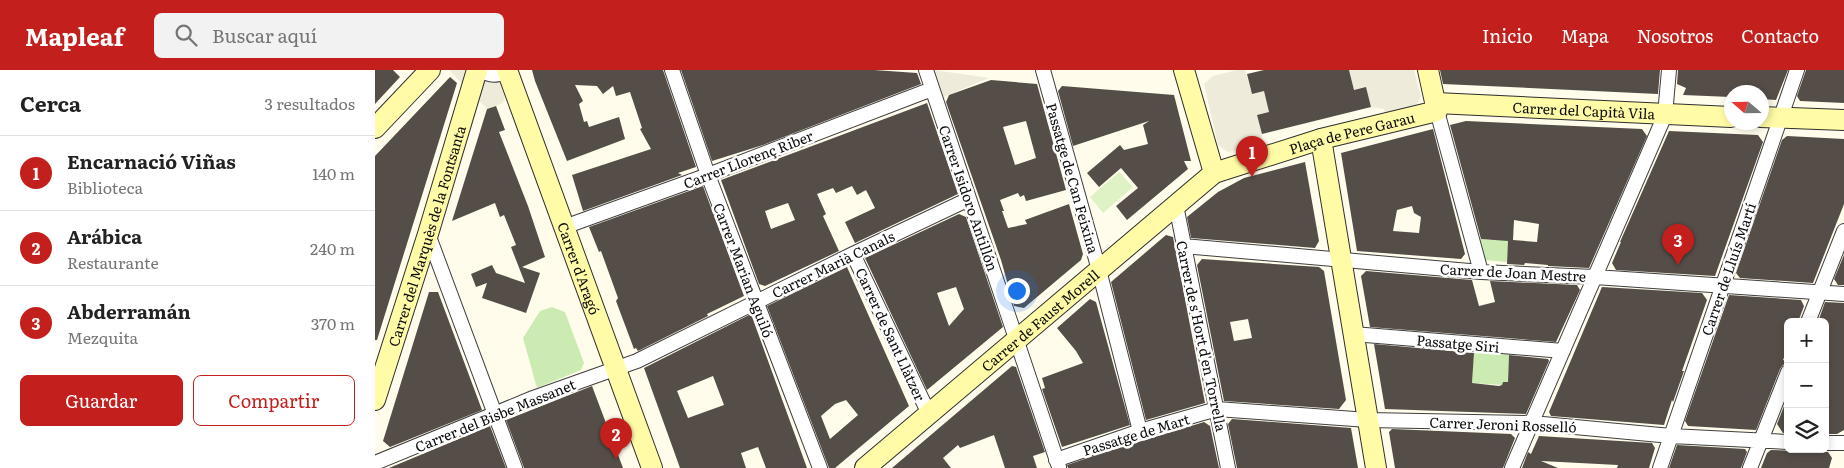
<!DOCTYPE html>
<html lang="es">
<meta charset="utf-8">
<style>
body{margin:0;font-family:Literata,serif;background:#f2f2f2;color:#222}
.controls{position:absolute;right:15px;bottom:15px;display:grid;overflow:hidden;border-radius:8px;box-shadow:0 2px 8px #0003}
.controls button{width:45px;height:45px;display:grid;place-items:center;padding:0;border:0;border-bottom:1px solid #e0e0e0;background:#fff;color:#222;font:25px sans-serif}
.compass{position:absolute;left:1349px;top:15px;width:45px;height:45px;border-radius:50%;background:#fff;box-shadow:0 2px 8px #0003;rotate:290deg}
.you{position:absolute;left:641px;top:220px;width:18px;height:18px;margin:-12px;border:4px solid #fff;border-radius:50%;background:#1a73e8;box-shadow:0 0 0 8px #1a73e833}
.badge{display:grid;place-items:center;width:32px;height:32px;border-radius:50%;background:#c3201d;color:#fff;font-size:16px;font-weight:700}
.pin{position:absolute;translate:-50% -41px;filter:drop-shadow(0 1px 2px #0008)}
.pin::after{content:'';position:absolute;top:26px;width:18px;height:15px;background:inherit;clip-path:polygon(0 0,100% 0,50% 100%)}
.list{margin:0;padding:0;list-style:none}
h2{display:flex;justify-content:space-between;align-items:center;height:65px;margin:0;padding:0 20px;font-size:21px}
h2 small{font-size:16px;font-weight:400;color:#767676}
.list li{display:grid;grid-template-columns:32px 1fr auto;gap:15px;align-items:center;box-sizing:border-box;height:75px;padding:0 20px;border-top:1px solid #e0e0e0}
.list b{display:block;font-size:19px;white-space:nowrap}
.list p{margin:0;font-size:16px;white-space:nowrap;color:#767676}
.list em{font-size:16px;font-style:normal;color:#767676}
.actions{display:flex;gap:10px;padding:15px 20px}
.actions a{flex:1;padding:11px 0;border:1px solid #c3201d;border-radius:8px;text-align:center;font-size:18px;color:#c3201d}
.actions .main{background:#c3201d;color:#fff}
.icon{flex:none;width:28px;height:28px;fill:none;stroke:currentColor;stroke-width:2;stroke-linecap:round;stroke-linejoin:round}
.map{position:relative;flex:none;width:1469px;height:398px;overflow:hidden}
header{display:flex;align-items:center;gap:30px;box-sizing:border-box;height:70px;padding:0 25px;background:#c3201d;color:#fff}
header strong{font-size:24px}
nav{display:flex;gap:28px;margin-inline-start:auto;font-size:18px}
.search{width:350px;height:45px;background:#f2f2f2;display:flex;align-items:center;gap:12px;box-sizing:border-box;padding:0 18px;border-radius:8px;color:#767676;font-size:19px}
main{display:flex}
aside{flex:1;background:#fff}
.map>svg:first-child{display:block}
</style>
<header>
<strong>Mapleaf</strong>
<div class="search"><svg class="icon" aria-label="search" viewBox="0 0 24 24"><circle cx="10" cy="10" r="6"/><path d="M15 15l6 6"/></svg>Buscar aquí</div>
<nav><a>Inicio</a><a>Mapa</a><a>Nosotros</a><a>Contacto</a></nav>
</header>
<main>
<aside>
<h2>Cerca<small>3 resultados</small></h2>
<ul class="list">
<li><span class="badge">1</span><div><b>Encarnació Viñas</b><p>Biblioteca</p></div><em>140 m</em></li>
<li><span class="badge">2</span><div><b>Arábica</b><p>Restaurante</p></div><em>240 m</em></li>
<li><span class="badge">3</span><div><b>Abderramán</b><p>Mezquita</p></div><em>370 m</em></li>
</ul>
<div class="actions"><a class="main">Guardar</a><a>Compartir</a></div>
</aside>
<div class="map">
<svg width="1469" height="398" viewBox="0 0 1469 398">
<rect width="100%" height="100%" fill="#fffceb"/>
<path fill="#ccebb3" d="M1134 164 1132 192 1110 190 1105 169 1115 170Z
M177 237 190 242 209 293 206 300 162 318 148 268 165 241Z
M1099 282 1134 284 1133 312H1128L1127 315 1097 313Z"/>
<path fill="#dff2c5" d="M744 102 758 117 728 143 715 127Z"/>
<path fill="#efebda" d="M74 0H139L128 33 112 39Z
M551 0H559L614 8 561 30Z
M862 0H870L877 24 889 21 894 42 882 45 887 64V75L853 82 843 75 829 14 838 6Z
M974 0H1039L1046 26 1042 34 1036 41 1011 46 1009 39 996 37 991 18 979 20Z"/>
<path fill="#554e48" fill-rule="evenodd" d="M0 0H18L25 7 0 34Z
M157 0H288L321 97 303 103 307 105 208 141 197 105 276 79 265 59 267 58 255 22 241 26 238 16 228 24 222 16 200 15 208 31 204 34 209 52 212 51 214 57 244 47 250 69 192 91 160 11Z
M306 0H499L542 3 546 14 388 75 337 91Z
M889 0H974L979 20 991 17 996 37 887 64 882 45 894 42 889 21 877 24 872 4Z
M1065 0H1285L1283 24 1068 14Z
M1303 0H1413L1401 30 1386 29V22H1356V27L1308 25 1311 18 1302 14Z
M1431 0H1469V33L1425 31 1422 26Z
M75 7 82 13 2 270H0V86Z
M616 10 662 14 691 120 651 131 649 125 645 127 643 123 625 130 629 141H627L633 158 652 154 650 150 694 134 708 184 706 190 649 238 639 236 626 190 571 32 574 25ZM651 51 661 88 640 95 628 57Z
M687 16 799 25 816 91H809L813 99 752 150 741 136 763 118 746 98 724 117 712 103 745 75 749 80 773 74 768 55 774 51 698 76 683 21Z
M552 33 583 124 480 173 470 152 500 138 491 120 482 125 477 116 461 123 458 118 442 124 451 144 448 146 464 181 390 216 384 214 346 110ZM413 133 420 150 396 159 390 141Z
M121 36 130 60 124 62 153 136 170 187 147 197 165 203 151 243 107 228 112 213 101 217 96 204 117 195 121 203 150 213 136 177 141 175 129 145 125 147 120 133 77 151 112 39Z
M1091 51 1267 59 1272 66 1214 198 1173 196V195L1150 193 1149 195 1132 194 1133 171 1106 169 1075 55ZM1139 150 1164 154 1162 172 1138 170Z
M1058 59 1090 184 1086 189 982 181 966 83ZM1037 136 1039 143 1046 147 1044 163 1018 161 1022 140Z
M1294 61 1383 65 1388 72 1340 206 1241 200 1237 193 1246 172H1245Z
M1412 66 1469 69V134L1438 213 1365 208 1361 203 1407 70Z
M930 92 944 171 940 178 816 168 812 147 843 122 869 108Z
M328 116 369 226 332 244 333 246 263 281 261 278 259 279 241 231 243 228 226 181 224 182 214 157Z
M584 144 591 147 628 257 552 320 490 188ZM581 217 589 239 574 256 562 223Z
M791 165 798 167 830 333 771 350 736 212Z
M1469 185V215H1463L1459 209Z
M827 189 944 197 949 201 971 330 964 339 849 331 822 195ZM873 249 877 268 859 271 855 252Z
M472 197 534 336 460 398H454L392 236ZM471 330 483 345 455 369 446 346 460 334Z
M991 201 1097 210 1104 236 1120 232 1115 211 1202 215 1205 220 1181 272 995 257 986 206Z
M1227 217 1327 223 1332 230 1307 301H1309L1298 332 1297 330 1289 355 1176 346 1174 342Z
M54 222H63L107 340 15 377 8 371Z
M1354 225 1426 230 1429 236 1423 252H1413V278L1408 290 1413 291V293L1408 295 1405 299 1381 360 1313 356 1310 351Z
M715 229 721 232 755 355 687 377 667 319 670 318 667 308 708 293 701 281 682 258Z
M1450 232 1469 233V360L1462 364H1450V252H1443Z
M376 244 432 398H391L383 377 366 383 371 398H305L269 298ZM338 306 349 335 313 348 302 321Z
M999 274 1099 283 1097 313 1124 316 1127 315 1128 312H1133L1134 285 1173 289 1174 291 1151 344 1010 339Z
M637 296 641 297 670 382 658 386 662 398H630L619 365 585 378 583 375 568 388 576 398H517Z
M217 316 248 398H149L131 350Z
M1413 326V363H1408L1402 354Z
M857 349 976 358 983 398H862L853 354Z
M829 352 835 356 844 398H693L692 395 721 385Z
M115 356 131 398H14Z
M1017 359 1136 364 1140 368 1128 398H1020L1014 362Z
M1164 366 1277 373 1280 378 1274 398H1242L1243 395 1166 391 1183 398H1147L1153 382 1156 384Z
M1302 375 1370 379 1372 382 1366 398H1294Z
M1396 380 1453 382 1457 388 1454 398H1386L1392 383Z"/>
<g fill="none" stroke-linecap="round" stroke-linejoin="round">
<g stroke="#3f3f3f" stroke-width="16">
<path id="street" d="M107 0C115 7 122 5 132 2
M297 0 333 105 445 398
M551 0 684 397
M668 0 724 200 765 361
M1062 41 1106 202
M801 135 853 398
M189 157 333 105 557 19
M53 164 140 398
M808 176 1106 202 1220 207 1469 224
M478 184 554 344
M1433 252 1469 161
M978 264 1188 281
M1450 373H1469
M681 390 765 361 842 339 993 350 1157 353 1296 366 1413 372
M0 393 158 328 262 291 478 184 594 129
M1137 398 1290 45 1294 0
M1285 398 1422 0
M1375 398 1413 302"/>
</g>
<g stroke="#2e2e2e" stroke-width="22">
<g id="secondary">
<path id="s1" d="M132 0 277 398"/>
<path id="s2" d="M809 0 839 103 946 69 1062 41 1053 0"/>
<path id="s3" d="M1061 33 1356 47"/>
<path d="M1386 47 1469 50"/>
<path d="M0 58 55 0"/>
<path d="M946 69 1001 398"/>
<path id="s4" d="M0 330 53 164 102 0"/>
<path id="s5" d="M490 398 839 103"/>
</g>
</g>
<use href="#street" stroke="#fff" stroke-width="14"/>
<use href="#secondary" stroke="#fffba6" stroke-width="20"/>
</g>
<g text-anchor="middle" dominant-baseline="central" stroke-width="5" stroke-linejoin="round" paint-order="stroke">
<g font-size="14" fill="#0c0c0c" stroke="#fff">
<text stroke="none"><textPath href="#s3" startOffset="148">Carrer del Capità Vila</textPath></text>
<text stroke="none"><textPath href="#s2" startOffset="251">Plaça de Pere Garau</textPath></text>
<text transform="translate(373 89) rotate(-21)">Carrer Llorenç Riber</text>
<text transform="translate(698 108) rotate(74)">Passatge de Can Feixina</text>
<text transform="translate(594 128) rotate(71)">Carrer Isidoro Antillón</text>
<text stroke="none"><textPath href="#s4" startOffset="172">Carrer del Marquès de la Fontsanta</textPath></text>
<text transform="translate(458 194) rotate(-26)">Carrer Marià Canals</text>
<text stroke="none"><textPath href="#s1" startOffset="211">Carrer d'Aragó</textPath></text>
<text transform="translate(1353 199) rotate(-71)">Carrer de Lluís Martí</text>
<text transform="translate(369 200) rotate(69)">Carrer Marian Aguiló</text>
<text transform="translate(1138 202) rotate(3)">Carrer de Joan Mestre</text>
<text stroke="none"><textPath href="#s5" startOffset="229">Carrer de Faust Morell</textPath></text>
<text transform="translate(516 264) rotate(65)">Carrer de Sant Llàtzer</text>
<text transform="translate(827 266) rotate(78)">Carrer de s'Hort d'en Torrella</text>
<text transform="translate(1083 273) rotate(5)">Passatge Siri</text>
<text transform="translate(120 345) rotate(-22)">Carrer del Bisbe Massanet</text>
<text transform="translate(1128 354) rotate(2)">Carrer Jeroni Rosselló</text>
<text transform="translate(761 364) rotate(-17)">Passatge de Mart</text>
</g>
</g>
</svg>
<div class="controls">
<button>+</button>
<button>−</button>
<button><svg class="icon" aria-label="layers" viewBox="0 0 24 24"><path d="M12 4l9 5-9 5-9-5zM3 14l9 5 9-5"/></svg></button>
</div>
<svg class="compass" viewBox="-18 -18 36 36"><path d="M0-13l5 13h-10z" fill="#e53935"/><path d="M0 13l5-13h-10z" fill="#767676"/></svg>
<div class="you"></div>
<div class="pin badge" style="left:877px;top:107px">1</div>
<div class="pin badge" style="left:241px;top:389px">2</div>
<div class="pin badge" style="left:1303px;top:195px">3</div>
</div>
</main>
